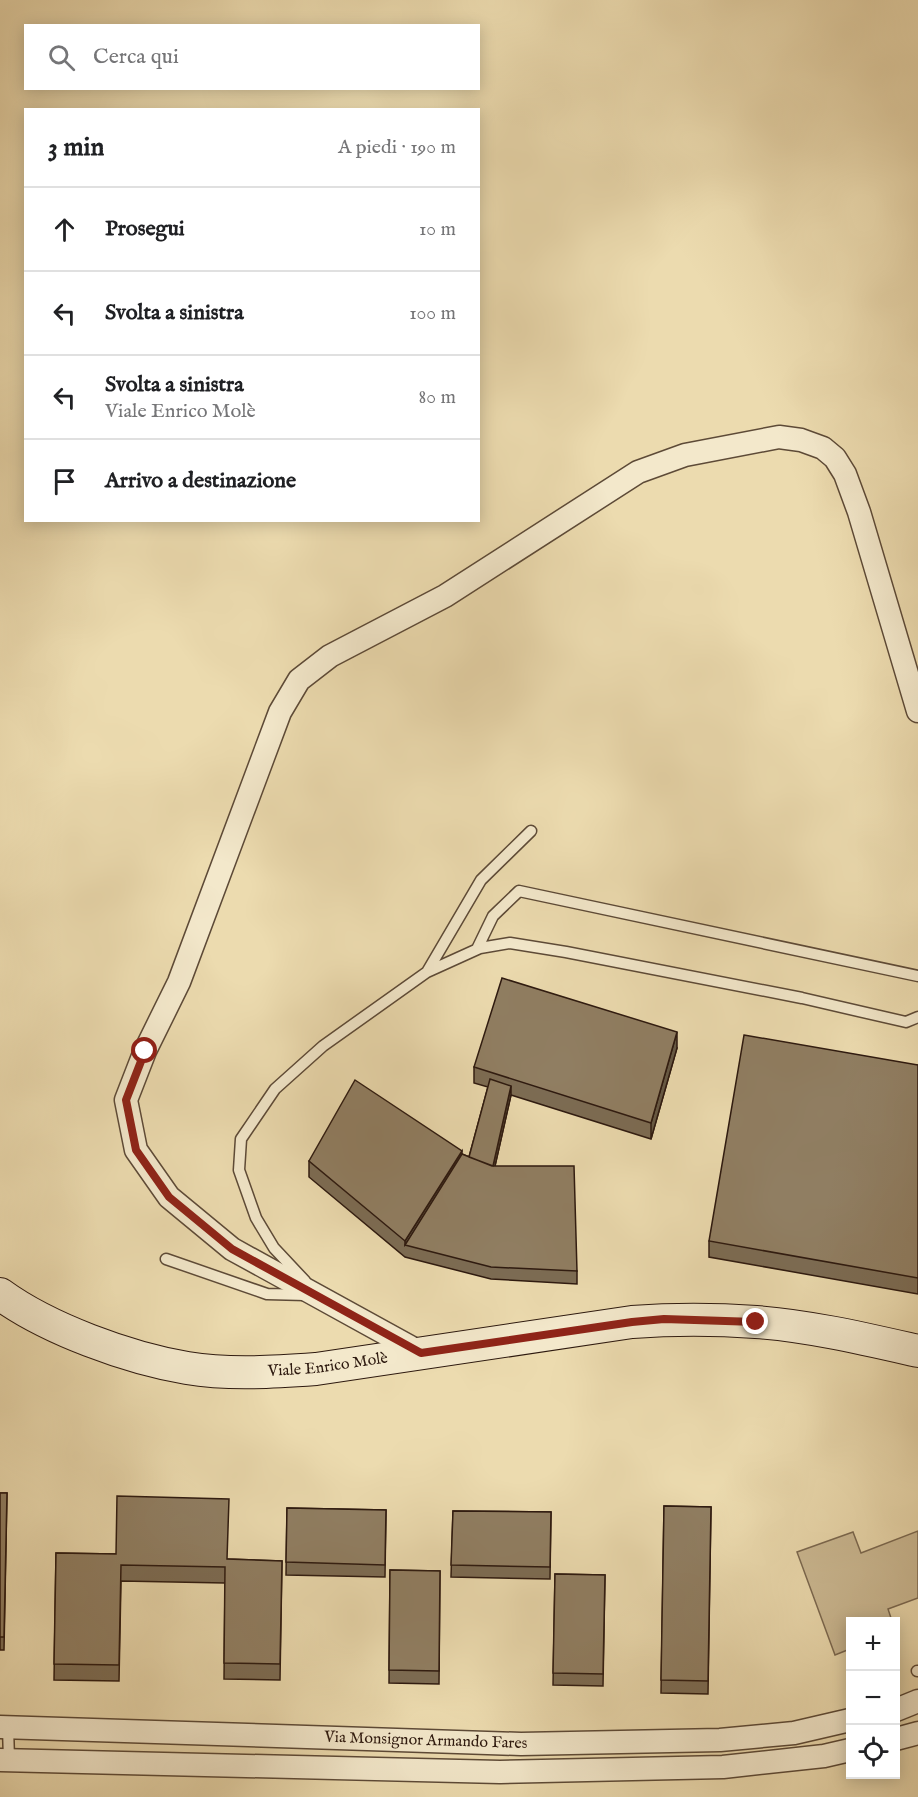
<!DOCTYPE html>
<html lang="it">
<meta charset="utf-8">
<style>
body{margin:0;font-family:"IM FELL English",serif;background:#f6f6f6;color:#202124}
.controls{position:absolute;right:18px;bottom:18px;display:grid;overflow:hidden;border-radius:0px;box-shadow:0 3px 15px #0003}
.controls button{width:54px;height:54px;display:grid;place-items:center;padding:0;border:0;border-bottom:2px solid #e0e0e0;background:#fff;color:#202124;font:30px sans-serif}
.stop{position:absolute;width:18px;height:18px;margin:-14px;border:4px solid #8f2418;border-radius:50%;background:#fff}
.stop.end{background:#8f2418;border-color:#fff;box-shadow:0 2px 6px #0008}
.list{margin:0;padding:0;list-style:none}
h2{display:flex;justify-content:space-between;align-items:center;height:78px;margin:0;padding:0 24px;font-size:26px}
h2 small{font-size:20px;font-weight:400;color:#757577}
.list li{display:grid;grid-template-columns:39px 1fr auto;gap:18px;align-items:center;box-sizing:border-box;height:84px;padding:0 24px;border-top:2px solid #e0e0e0}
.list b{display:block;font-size:22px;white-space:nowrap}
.list p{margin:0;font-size:20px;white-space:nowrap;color:#757577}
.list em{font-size:20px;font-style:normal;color:#757577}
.icon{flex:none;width:33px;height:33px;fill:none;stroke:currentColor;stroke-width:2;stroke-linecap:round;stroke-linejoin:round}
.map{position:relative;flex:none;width:918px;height:1797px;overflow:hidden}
.search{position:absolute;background:#fff;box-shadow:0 3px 15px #0003;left:24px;top:24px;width:456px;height:66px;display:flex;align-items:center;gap:15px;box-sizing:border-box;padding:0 21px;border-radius:0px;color:#757577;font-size:22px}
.panel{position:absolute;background:#fff;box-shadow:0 3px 15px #0003;left:24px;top:108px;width:456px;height:414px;border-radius:0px}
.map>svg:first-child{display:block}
</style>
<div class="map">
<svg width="918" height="1797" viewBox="0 0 918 1797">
<rect width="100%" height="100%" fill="#ecdbaf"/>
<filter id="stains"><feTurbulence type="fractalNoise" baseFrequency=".00333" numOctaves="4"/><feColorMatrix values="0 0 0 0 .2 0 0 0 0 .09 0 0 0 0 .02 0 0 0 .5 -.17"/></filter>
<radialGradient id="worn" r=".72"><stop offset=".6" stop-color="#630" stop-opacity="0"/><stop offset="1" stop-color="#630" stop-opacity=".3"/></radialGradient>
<path fill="#ccba94" stroke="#7c6a52" stroke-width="1.5" d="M918 1531V1598L888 1609 892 1621 850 1622V1649L835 1655 797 1552 853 1532 861 1553Z"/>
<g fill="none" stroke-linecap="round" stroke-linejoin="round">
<g stroke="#5d4a37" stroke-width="13">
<path id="lane" d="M477 949 493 916 519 891 918 976
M427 972 481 880 531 831
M166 1259 267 1294 306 1295
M305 1281 274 1248 256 1218 239 1170 241 1139 275 1089 323 1046 427 972 480 948 510 943 566 952 802 998 906 1022 918 1017
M917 1671H918
M8 1727 9 1760"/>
</g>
<g stroke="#5d4a37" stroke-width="25">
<g id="street">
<path d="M421 1353 232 1249 169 1197 136 1150 126 1100 145 1051 179 982 280 712 299 680 330 656 445 596 638 472 685 455 779 437 801 440 823 448 835 458 845 474 859 512 918 711"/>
<path d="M896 1710 918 1701"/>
<path id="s1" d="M0 1727 521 1744 720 1740 794 1733 850 1720"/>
<path d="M896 1739 918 1733"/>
<path d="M0 1760 500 1772 723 1767 824 1756 850 1750"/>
</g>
</g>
<g stroke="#2d190f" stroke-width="34">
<g id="secondary">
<path id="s2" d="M0 1294C48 1329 128 1358 187 1368 229 1375 273 1372 316 1369L632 1322C673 1319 714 1319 756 1322 810 1326 865 1339 918 1351"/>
</g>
</g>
<use href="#lane" stroke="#f3e8cb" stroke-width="10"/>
<use href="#street" stroke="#f3e8cb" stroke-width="22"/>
<use href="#secondary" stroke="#f3e8cb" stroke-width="32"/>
</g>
<path fill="#7c6c54" stroke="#2d190f" stroke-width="1.5" d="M677 1048 651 1139 511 1095 495 1166 577 1271V1284L491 1279 405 1257 309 1177V1161L462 1154 469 1157 488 1087 474 1083V1067Z
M918 1065V1294L709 1257V1241Z
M0 1493H7L4 1650H0Z
M664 1506 711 1507 708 1694 661 1693Z
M287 1508 386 1510 385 1577 286 1575Z
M453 1511 551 1512 550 1579 451 1577Z
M56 1553 116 1554 228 1559 282 1561 280 1680 224 1679 225 1583 121 1581 119 1681 54 1680Z
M390 1570 440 1571 439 1684 389 1683Z
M555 1574 605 1575 603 1686 553 1685Z"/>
<path fill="#655845" stroke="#2d190f" stroke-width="1.5" d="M677 1032V1048L651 1139V1123Z
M511 1086V1095L492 1179V1170Z
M462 1151V1167L405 1245V1241Z"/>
<path fill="#907e62" stroke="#2d190f" stroke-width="1.5" d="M502 978 677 1032 651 1123 474 1067Z
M744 1035 918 1065V1278L709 1241Z
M490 1079 511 1086 493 1166 469 1157Z
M355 1080 462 1151 405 1241 309 1161Z
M462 1154 492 1166H574L577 1271 491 1267 405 1245Z
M0 1493H7L4 1637H0Z
M117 1496 229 1499 227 1559 282 1561 280 1664 224 1663 225 1567 121 1565 119 1665 54 1664 56 1553 116 1554Z
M664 1506 711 1507 708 1681 661 1680Z
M287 1508 386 1510 385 1565 286 1562Z
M453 1511 551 1512 550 1567 451 1565Z
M390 1570 440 1571 439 1671 389 1670Z
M555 1574 605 1575 603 1674 553 1673Z"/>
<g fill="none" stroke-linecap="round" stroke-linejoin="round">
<path stroke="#8f2418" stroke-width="8" d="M145 1051 126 1100 136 1150 169 1197 232 1249 421 1353 632 1322 664 1319 756 1322"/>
</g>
<g text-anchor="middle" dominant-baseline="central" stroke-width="5" stroke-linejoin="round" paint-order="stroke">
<g font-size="16" fill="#2d190f" stroke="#f3e8cb">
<text stroke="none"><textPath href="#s2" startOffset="344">Viale Enrico Molè</textPath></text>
<text stroke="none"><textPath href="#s1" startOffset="426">Via Monsignor Armando Fares</textPath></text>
</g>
</g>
<rect width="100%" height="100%" filter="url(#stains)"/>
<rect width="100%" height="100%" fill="url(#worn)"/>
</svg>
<div class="controls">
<button>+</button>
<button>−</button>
<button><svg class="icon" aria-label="locate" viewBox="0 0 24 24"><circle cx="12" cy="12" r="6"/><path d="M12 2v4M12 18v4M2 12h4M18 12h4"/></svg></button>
</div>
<div class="stop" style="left:145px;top:1051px"></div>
<div class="stop end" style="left:756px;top:1322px"></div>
<div class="search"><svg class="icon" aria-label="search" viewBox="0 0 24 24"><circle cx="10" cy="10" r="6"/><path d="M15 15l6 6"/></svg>Cerca qui</div>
<section class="panel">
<h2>3 min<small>A piedi · 190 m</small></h2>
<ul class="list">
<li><svg class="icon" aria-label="ahead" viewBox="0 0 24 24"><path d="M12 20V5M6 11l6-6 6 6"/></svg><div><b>Prosegui</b></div><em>10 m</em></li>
<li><svg class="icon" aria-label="left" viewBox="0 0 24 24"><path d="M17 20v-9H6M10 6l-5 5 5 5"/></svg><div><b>Svolta a sinistra</b></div><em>100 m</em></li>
<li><svg class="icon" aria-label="left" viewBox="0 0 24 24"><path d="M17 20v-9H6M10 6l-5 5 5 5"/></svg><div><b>Svolta a sinistra</b><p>Viale Enrico Molè</p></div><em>80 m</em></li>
<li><svg class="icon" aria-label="arrive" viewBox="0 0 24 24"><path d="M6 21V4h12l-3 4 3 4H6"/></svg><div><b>Arrivo a destinazione</b></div></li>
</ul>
</section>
</div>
